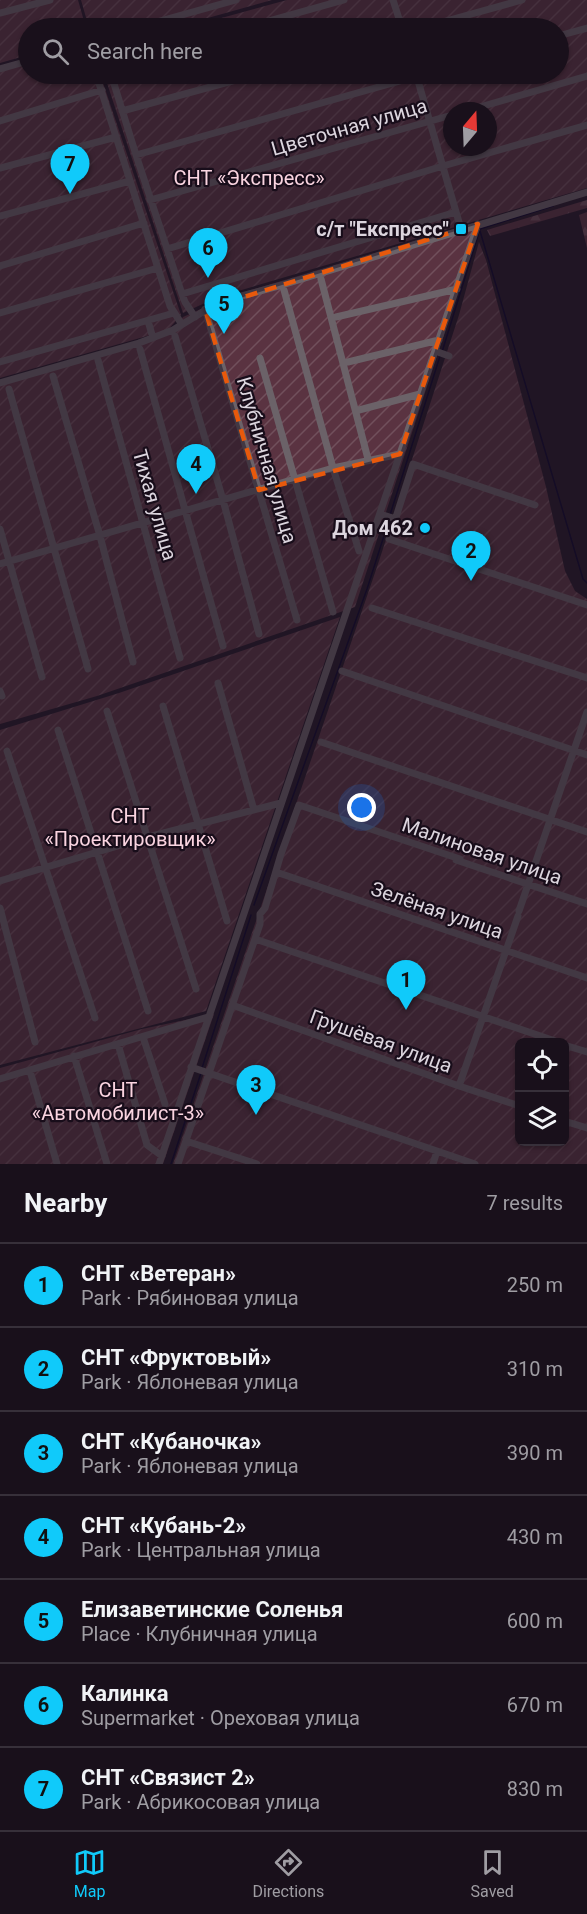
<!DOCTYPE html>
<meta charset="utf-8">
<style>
body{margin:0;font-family:Roboto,sans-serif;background:#221924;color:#f1f3f6}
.controls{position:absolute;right:18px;bottom:18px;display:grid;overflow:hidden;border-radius:9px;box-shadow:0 2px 4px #0004}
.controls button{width:54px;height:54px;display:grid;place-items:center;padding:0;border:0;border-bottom:2px solid #37303a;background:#19101b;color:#f1f3f6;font:30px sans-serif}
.compass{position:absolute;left:443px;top:102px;width:54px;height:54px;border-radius:50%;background:#19101b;box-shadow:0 2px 4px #0004;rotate:19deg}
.you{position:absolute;left:362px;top:808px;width:21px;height:21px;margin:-15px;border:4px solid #fff;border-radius:50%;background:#1a73e8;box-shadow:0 0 0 9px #1a73e833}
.badge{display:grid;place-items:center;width:39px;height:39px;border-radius:50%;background:#10cafa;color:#111;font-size:20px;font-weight:700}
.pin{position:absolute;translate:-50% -50px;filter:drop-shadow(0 2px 3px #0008)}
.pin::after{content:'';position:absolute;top:32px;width:21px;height:18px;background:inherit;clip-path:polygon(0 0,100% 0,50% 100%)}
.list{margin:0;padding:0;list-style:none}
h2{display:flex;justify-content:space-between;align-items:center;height:78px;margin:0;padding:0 24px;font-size:26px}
h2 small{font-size:20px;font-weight:400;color:#9f9da3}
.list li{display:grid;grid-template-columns:39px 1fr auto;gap:18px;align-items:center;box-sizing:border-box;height:84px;padding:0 24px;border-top:2px solid #37303a}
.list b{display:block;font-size:22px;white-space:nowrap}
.list p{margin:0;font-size:20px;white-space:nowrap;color:#9f9da3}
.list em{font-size:20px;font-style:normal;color:#9f9da3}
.icon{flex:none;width:33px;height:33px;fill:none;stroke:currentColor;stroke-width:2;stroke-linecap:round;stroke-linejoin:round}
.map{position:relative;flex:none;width:587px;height:1164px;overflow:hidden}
.search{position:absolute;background:#19101b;box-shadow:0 2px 4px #0004;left:18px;right:18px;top:18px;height:66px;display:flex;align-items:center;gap:15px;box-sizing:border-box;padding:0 21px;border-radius:33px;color:#9f9da3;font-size:22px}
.sheet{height:666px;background:#19101b}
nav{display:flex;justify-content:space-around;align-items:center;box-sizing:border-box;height:84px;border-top:2px solid #37303a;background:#19101b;font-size:16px;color:#9f9da3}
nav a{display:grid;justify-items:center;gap:3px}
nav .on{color:#10cafa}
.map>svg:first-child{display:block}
</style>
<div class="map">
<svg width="587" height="1164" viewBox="0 0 587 1164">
<defs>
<pattern id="forest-firs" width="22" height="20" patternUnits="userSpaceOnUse" patternTransform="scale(1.5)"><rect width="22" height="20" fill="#5a3341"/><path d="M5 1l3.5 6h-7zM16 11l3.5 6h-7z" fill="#71505c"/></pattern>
<pattern id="garden-furrows" width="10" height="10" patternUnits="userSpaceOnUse" patternTransform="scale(1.5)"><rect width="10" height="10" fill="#5a3341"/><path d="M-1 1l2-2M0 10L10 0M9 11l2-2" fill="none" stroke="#71505c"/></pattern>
</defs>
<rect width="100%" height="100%" fill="#211624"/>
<path fill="url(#forest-firs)" d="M587 200V208L490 236 487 230Z
M587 212V248L579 215Z"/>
<path fill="url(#garden-furrows)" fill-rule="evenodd" d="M0 0H78L86 28H28V55L0 63Z
M81 0H272L172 28H89Z
M287 0H587V188L218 297 183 313 104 74H558V28H185ZM452 111H488V147H452Z
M28 58V74H100L181 315 168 330 0 378V66Z
M481 221 355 607 97 696 0 724V381L172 331 183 317 228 297Z
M479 242 486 260 546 487 565 571 575 591 587 599V1164H470L279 1100 465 1164H173L379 561 459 315ZM520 1042H564V1142H520Z
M340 617 206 1011 0 1065V730L119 693Z
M214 1014 163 1164H0V1068L142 1029Z"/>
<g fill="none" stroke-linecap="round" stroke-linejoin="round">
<path stroke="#060028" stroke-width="1.5" d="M480 231 583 579 587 583
M442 352 480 229 553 206
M390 515 440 356
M254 905 367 589 389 520
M202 1068 251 915
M171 1164 201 1073"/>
<path stroke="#6b6268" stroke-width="7" d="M393 0 402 28
M0 13 50 0
M135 28 236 0
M244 28 344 0
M421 28 522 0
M558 36 587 28
M0 69 28 61
M96 74 170 306 181 323
M111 74 136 155 182 294 185 302 195 317
M416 74 461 229
M122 111 258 74
M466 111 587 76
M0 121 102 90
M136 155 425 74
M0 168 116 137
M150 200 452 115
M0 216 130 181
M167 249 443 166 587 125
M0 266 144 223
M321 279 368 459
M284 290 333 468 359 551
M182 294 456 212
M205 309 297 620
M0 313 158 268
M336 317 457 289
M148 321 153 338
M175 336 223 500 259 634
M140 349 223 646
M435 351 449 356
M260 358 333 612
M98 360 180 658
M0 362 174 313
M348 362 439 340
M53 376 100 536 133 662
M0 383 139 343 173 330 219 302 282 285 587 192
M9 389 88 669
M359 410 420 394
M535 505 413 464 389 539 587 605
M380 514 396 519
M0 529 42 677
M0 564 333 468 400 454
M372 608 587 678
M342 671 587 755
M218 683 254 810
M0 691 2 696
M163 706 227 921
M107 711 196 989
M58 730 148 1011
M321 742 587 832
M7 751 95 1018
M456 860 587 904
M276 872 587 978
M0 881 148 837 281 803
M0 908 35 1042
M519 911 587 712
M255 939 558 1042
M232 1005 459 1086 520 1106
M143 1037 165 1104
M118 1044 147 1145 162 1156
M564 1045 587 1052
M74 1056 107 1164
M191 1067 475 1164
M30 1071 57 1164
M0 1079 208 1017
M459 1086 518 916
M564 1121 587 1128
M186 1141 257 1164
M159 1164 478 224
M178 1164 260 924V914L265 908 281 854 299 805 460 859
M433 1164 437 1151"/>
</g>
<path d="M0 0H587V1164H0ZM478 224 400 454 259 490 205 309Z" fill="#211624" fill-opacity=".55" fill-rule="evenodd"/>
<path fill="none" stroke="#e8590c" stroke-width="4.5" stroke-dasharray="12 8" stroke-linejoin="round" d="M478 224 400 454 259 490 205 309Z"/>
<g fill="#10cafa" stroke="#180d1a" stroke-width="2">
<rect x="455" y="223" width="12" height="12" rx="3"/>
<circle cx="425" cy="528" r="6"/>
</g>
<g text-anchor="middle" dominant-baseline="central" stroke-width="4.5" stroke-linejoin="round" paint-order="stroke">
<g font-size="20" fill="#dcd5de" stroke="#180d1a">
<text transform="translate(349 127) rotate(-16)">Цветочная улица</text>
<text transform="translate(267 460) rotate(74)">Клубничная улица</text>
<text transform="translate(155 505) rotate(74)">Тихая улица</text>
<text transform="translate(482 851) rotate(19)">Малиновая улица</text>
<text transform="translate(437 910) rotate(19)">Зелёная улица</text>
<text transform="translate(381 1041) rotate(20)">Грушёвая улица</text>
</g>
<g font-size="20" fill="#fad4e0" stroke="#180d1a">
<text x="249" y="178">СНТ «Экспресс»</text>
<text x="130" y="816">СНТ<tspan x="130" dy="23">«Проектировщик»</tspan></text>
<text x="118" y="1090">СНТ<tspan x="118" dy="23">«Автомобилист-3»</tspan></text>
</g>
<g font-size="20" font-weight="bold" fill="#dcd5de" stroke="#180d1a" text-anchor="end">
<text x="449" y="229">с/т "Експресс"</text>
<text x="413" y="528">Дом 462</text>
</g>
</g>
</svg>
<div class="controls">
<button><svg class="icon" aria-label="locate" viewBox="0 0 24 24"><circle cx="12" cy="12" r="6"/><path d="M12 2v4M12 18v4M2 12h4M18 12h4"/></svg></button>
<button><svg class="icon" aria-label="layers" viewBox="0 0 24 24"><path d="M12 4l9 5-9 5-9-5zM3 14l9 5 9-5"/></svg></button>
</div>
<svg class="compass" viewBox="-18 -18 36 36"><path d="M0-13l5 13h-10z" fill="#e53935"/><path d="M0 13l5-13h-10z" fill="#9f9da3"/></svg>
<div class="you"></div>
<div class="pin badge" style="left:406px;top:1010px">1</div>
<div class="pin badge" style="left:471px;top:581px">2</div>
<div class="pin badge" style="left:256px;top:1115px">3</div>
<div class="pin badge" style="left:196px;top:494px">4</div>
<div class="pin badge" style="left:224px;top:334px">5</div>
<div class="pin badge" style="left:208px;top:278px">6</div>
<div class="pin badge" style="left:70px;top:194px">7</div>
<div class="search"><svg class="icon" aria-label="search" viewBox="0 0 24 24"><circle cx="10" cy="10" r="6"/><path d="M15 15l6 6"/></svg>Search here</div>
</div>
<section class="sheet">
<h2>Nearby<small>7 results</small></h2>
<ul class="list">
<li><span class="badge">1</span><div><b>СНТ «Ветеран»</b><p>Park · Рябиновая улица</p></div><em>250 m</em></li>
<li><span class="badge">2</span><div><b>СНТ «Фруктовый»</b><p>Park · Яблоневая улица</p></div><em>310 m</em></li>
<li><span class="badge">3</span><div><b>СНТ «Кубаночка»</b><p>Park · Яблоневая улица</p></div><em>390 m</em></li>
<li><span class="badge">4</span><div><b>СНТ «Кубань-2»</b><p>Park · Центральная улица</p></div><em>430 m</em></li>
<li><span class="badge">5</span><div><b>Елизаветинские Соленья</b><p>Place · Клубничная улица</p></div><em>600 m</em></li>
<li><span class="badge">6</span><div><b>Калинка</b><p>Supermarket · Ореховая улица</p></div><em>670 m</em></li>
<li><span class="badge">7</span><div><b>СНТ «Связист 2»</b><p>Park · Абрикосовая улица</p></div><em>830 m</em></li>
</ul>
</section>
<nav>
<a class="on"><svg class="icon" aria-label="map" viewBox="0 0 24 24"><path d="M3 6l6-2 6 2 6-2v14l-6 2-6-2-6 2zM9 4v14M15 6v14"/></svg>Map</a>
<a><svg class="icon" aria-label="directions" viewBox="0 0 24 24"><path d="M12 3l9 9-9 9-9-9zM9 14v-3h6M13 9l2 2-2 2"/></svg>Directions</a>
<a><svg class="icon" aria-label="saved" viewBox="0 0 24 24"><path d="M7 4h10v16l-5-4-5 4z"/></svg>Saved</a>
</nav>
